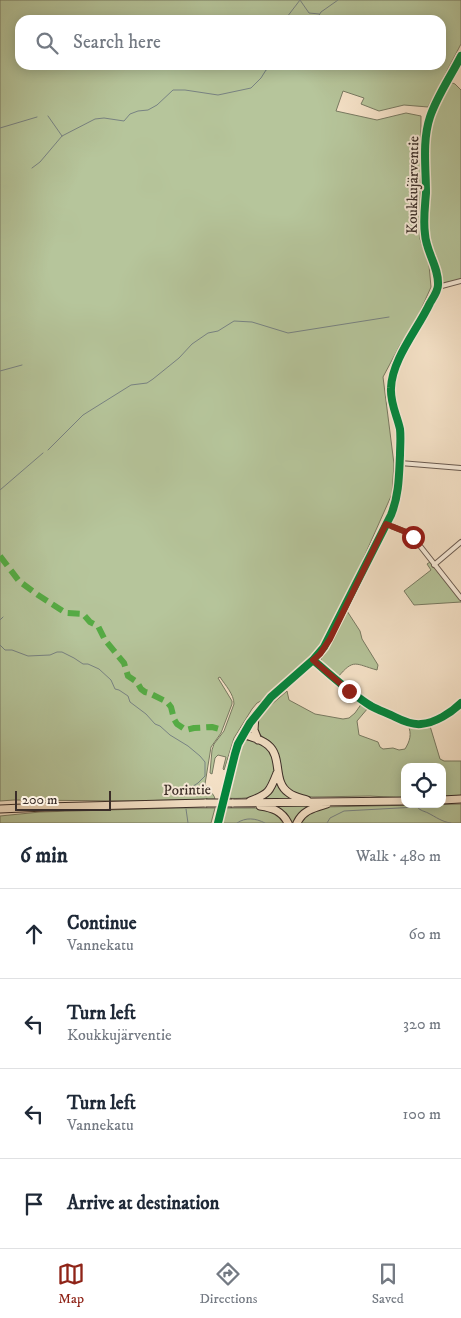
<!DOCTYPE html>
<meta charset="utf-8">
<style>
body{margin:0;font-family:"IM FELL DW Pica",serif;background:#f6f6f7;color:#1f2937}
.controls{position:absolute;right:15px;bottom:15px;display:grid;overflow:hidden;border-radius:10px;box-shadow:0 2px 12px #0003}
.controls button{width:45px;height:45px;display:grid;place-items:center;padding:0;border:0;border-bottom:1px solid #e0e1e3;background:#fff;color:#1f2937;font:25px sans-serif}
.scale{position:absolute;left:15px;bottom:12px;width:96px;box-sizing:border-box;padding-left:5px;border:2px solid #3b2e29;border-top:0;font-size:14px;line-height:18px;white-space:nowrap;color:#3b2e29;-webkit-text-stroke:4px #f9eddc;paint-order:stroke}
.stop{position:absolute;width:15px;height:15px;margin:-11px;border:4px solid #8f2418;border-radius:50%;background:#fff}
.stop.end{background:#8f2418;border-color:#fff;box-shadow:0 1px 5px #0008}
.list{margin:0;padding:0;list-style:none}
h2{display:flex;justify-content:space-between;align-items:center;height:65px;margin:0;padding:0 20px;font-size:21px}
h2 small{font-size:16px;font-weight:400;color:#747a83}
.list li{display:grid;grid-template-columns:32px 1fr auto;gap:15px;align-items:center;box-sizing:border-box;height:90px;padding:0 20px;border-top:1px solid #e0e1e3}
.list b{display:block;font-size:19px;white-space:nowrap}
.list p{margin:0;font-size:16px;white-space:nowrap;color:#747a83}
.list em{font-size:16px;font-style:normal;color:#747a83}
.icon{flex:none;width:28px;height:28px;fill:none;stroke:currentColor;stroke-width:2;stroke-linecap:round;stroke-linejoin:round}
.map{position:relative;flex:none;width:461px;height:823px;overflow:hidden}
.search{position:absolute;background:#fff;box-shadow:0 2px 12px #0003;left:15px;right:15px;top:15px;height:55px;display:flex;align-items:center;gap:12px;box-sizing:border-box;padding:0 18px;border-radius:15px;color:#747a83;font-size:19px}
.sheet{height:425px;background:#fff}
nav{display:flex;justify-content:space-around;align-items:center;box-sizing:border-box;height:70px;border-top:1px solid #e0e1e3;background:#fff;font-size:14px;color:#747a83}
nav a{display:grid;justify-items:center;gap:2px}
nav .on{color:#8f2418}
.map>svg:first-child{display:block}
</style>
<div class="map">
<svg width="461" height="823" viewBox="0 0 461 823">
<rect width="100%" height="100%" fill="#f6e3c9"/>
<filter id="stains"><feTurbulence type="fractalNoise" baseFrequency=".004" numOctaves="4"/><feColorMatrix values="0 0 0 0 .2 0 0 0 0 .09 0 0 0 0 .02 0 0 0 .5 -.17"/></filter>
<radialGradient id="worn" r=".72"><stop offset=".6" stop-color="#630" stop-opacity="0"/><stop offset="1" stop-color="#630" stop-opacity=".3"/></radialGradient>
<path fill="#b6c59b" stroke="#787a62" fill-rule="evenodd" d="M0 0H461V44L428 107 404 105 379 111 361 104 364 98 343 91 336 111 377 120 406 113 421 116 420 239 429 265 431 287 415 323 400 345 383 377 394 464 392 494 339 613 324 643 313 657 281 683 263 700 257 703 252 709 234 738 224 770 223 769 226 757 218 755 215 758 212 774 210 773 212 750 214 744 224 731 234 704C234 694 225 685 220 677L218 678 232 701V704L221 733 211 747 205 784C207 790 214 793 215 799L134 801 14 800 0 801ZM20 20H441V65H20Z
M450 82 455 84 461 90V280L442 283 440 281 427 237 426 221 428 194V146L431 123 433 115 441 98 447 86Z
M430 562 461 601V602L414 605 404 591 431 570 427 564Z
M347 611 360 631 362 639 378 665 377 670C355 664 354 658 338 677L321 663V657L329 646Z
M287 691 289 700 315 714 343 719 349 718 355 713 362 703 368 708 357 721 359 735 378 742 380 747 383 749 393 748 399 750 405 749C410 741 412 734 408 725L417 727 430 726 440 759 444 761H461V796L442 797V767H405V798L370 796 313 797C285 795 284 786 280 762 279 757 278 752 275 747 268 735 260 742 256 724L264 711Z
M245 740C270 741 280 760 271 782 270 784 269 787 268 789 259 799 237 799 226 798 229 784 233 748 245 740Z
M277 777 298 799 255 800C271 793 272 794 277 777Z
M321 804 295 823H290L265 805Z
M461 804V823H299L303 816 324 807Z
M176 808H215L211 823H0V816L40 812Z
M223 808H258L279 814 286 823H220Z"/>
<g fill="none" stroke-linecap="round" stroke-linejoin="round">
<path stroke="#788383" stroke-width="1" d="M300 0 309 13 319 14
M287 20V17L300 0
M316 20 321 12 338 0
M48 116 62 136
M0 128 37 117
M32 168 40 162 62 136 95 119 104 118 124 121 130 114 138 111 148 110 157 105 173 90H185L218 95 251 88 261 78 266 70 276 65
M0 371 22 365
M48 450 83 415 131 385 147 383 153 379 179 358 192 344 208 333 218 331 234 321 252 322 288 333 389 317
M0 490 43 453
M0 620 3 617
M0 645 5 650H12L28 656 50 655 57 652H62L74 658 83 664H88L99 669 111 680 115 689 119 690 128 696 130 702 146 714 155 724 160 726 170 735 188 746 200 756 205 762V776L198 783 187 790 186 794
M186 809 188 823
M237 823C246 817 255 818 265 823
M327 823 330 818 344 811 417 807C421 811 424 811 428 813 436 817 442 822 451 823"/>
<g stroke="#6a5b51" stroke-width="6">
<path id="street" d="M438 287 461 281
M400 463 461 468
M386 524 406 532 413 537 461 598
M434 565 461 542
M313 660C332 676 350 693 371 706 378 710 387 713 395 717 403 721 412 725 421 724 435 723 451 713 461 703"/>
</g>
<g stroke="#3b2e29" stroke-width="8">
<path id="secondary" d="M218 823 235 754 238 744 250 723 271 697 313 660 324 647 391 515C399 495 399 476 400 455 400 447 401 438 400 429 397 415 390 403 391 388 392 359 418 329 430 303 433 298 438 291 438 285 439 267 426 252 425 234 423 220 425 207 426 193 426 168 422 141 430 117 437 96 451 76 461 56"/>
</g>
<g stroke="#3b2e29" stroke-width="9">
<path id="highway" d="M255 716 254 730 258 740
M243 734C251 737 261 739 268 745 283 757 272 782 289 793 294 797 301 798 307 800
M442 800 461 799
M250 801C269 794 270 791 277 773
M232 803 405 801
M260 806C273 808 282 811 288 823
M0 809 45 807 206 803
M297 823C303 810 314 808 327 804"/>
</g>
<use href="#street" stroke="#f9eddc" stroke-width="4"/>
<use href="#secondary" stroke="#f9eddc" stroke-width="5.5"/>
<use href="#highway" stroke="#f6e3c9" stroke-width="7"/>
<g stroke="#3b2e29" stroke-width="9" stroke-linecap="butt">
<path id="highway-bridge" d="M206 803H232"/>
</g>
<use href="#highway-bridge" stroke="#f6e3c9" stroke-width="7"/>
<path stroke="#55ab44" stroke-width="6" stroke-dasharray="12 6" stroke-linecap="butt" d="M0 556 19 581 38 595 66 613 83 614 90 622 98 626 105 640 124 663 128 676 137 682 141 689 145 692 149 693 167 702 171 707 174 719 177 724 186 730 194 728 212 727 223 730"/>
<g stroke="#f9eddc" stroke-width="11">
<path id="cycleway" d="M313 660C332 676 350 693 371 706 378 710 387 713 395 717 403 721 412 725 421 724 435 723 451 713 461 703
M218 823 235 754 238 744 250 723 271 697 313 660 324 647 391 515C399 495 399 476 400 455 400 447 401 438 400 429 397 415 390 403 391 388 392 359 418 329 430 303 433 298 438 291 438 285 439 267 426 252 425 234 423 220 425 207 426 193 426 168 422 141 430 117 437 96 451 76 461 56"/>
</g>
<use href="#cycleway" stroke="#00873e" stroke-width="8"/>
</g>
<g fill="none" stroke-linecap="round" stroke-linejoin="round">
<path stroke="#8f2418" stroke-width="6" d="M349 691 313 660 320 654 330 639 386 524 406 532 413 537"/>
</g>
<g text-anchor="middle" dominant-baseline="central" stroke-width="4" stroke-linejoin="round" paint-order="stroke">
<g font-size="15" fill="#3b2e29" stroke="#f9eddc">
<text transform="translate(413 185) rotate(-89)">Koukkujärventie</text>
<text transform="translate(187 790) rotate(-1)">Porintie</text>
</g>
</g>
<rect width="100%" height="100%" filter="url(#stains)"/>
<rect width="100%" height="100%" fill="url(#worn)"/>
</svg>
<div class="controls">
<button><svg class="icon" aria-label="locate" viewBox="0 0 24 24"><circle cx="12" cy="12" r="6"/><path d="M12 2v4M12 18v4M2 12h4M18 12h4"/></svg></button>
</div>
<div class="scale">200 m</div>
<div class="stop" style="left:413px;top:537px"></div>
<div class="stop end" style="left:349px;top:691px"></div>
<div class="search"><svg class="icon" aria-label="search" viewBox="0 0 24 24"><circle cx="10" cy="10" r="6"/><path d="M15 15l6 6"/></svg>Search here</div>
</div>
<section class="sheet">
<h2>6 min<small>Walk · 480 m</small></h2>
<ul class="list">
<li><svg class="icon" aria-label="ahead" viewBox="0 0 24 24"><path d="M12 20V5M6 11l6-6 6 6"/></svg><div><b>Continue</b><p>Vannekatu</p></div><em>60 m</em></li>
<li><svg class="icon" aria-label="left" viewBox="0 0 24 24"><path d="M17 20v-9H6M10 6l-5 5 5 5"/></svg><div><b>Turn left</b><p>Koukkujärventie</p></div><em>320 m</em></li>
<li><svg class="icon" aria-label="left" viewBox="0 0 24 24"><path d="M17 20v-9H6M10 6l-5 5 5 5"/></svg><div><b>Turn left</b><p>Vannekatu</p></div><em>100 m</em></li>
<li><svg class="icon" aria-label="arrive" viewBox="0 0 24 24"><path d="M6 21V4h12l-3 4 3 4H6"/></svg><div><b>Arrive at destination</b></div></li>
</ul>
</section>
<nav>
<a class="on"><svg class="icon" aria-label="map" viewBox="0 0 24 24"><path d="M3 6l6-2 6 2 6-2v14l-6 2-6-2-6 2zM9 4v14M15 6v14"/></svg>Map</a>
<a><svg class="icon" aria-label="directions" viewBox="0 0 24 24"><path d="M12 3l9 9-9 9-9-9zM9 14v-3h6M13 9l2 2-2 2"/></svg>Directions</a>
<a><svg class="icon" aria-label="saved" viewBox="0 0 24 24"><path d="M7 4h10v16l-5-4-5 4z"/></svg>Saved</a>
</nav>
